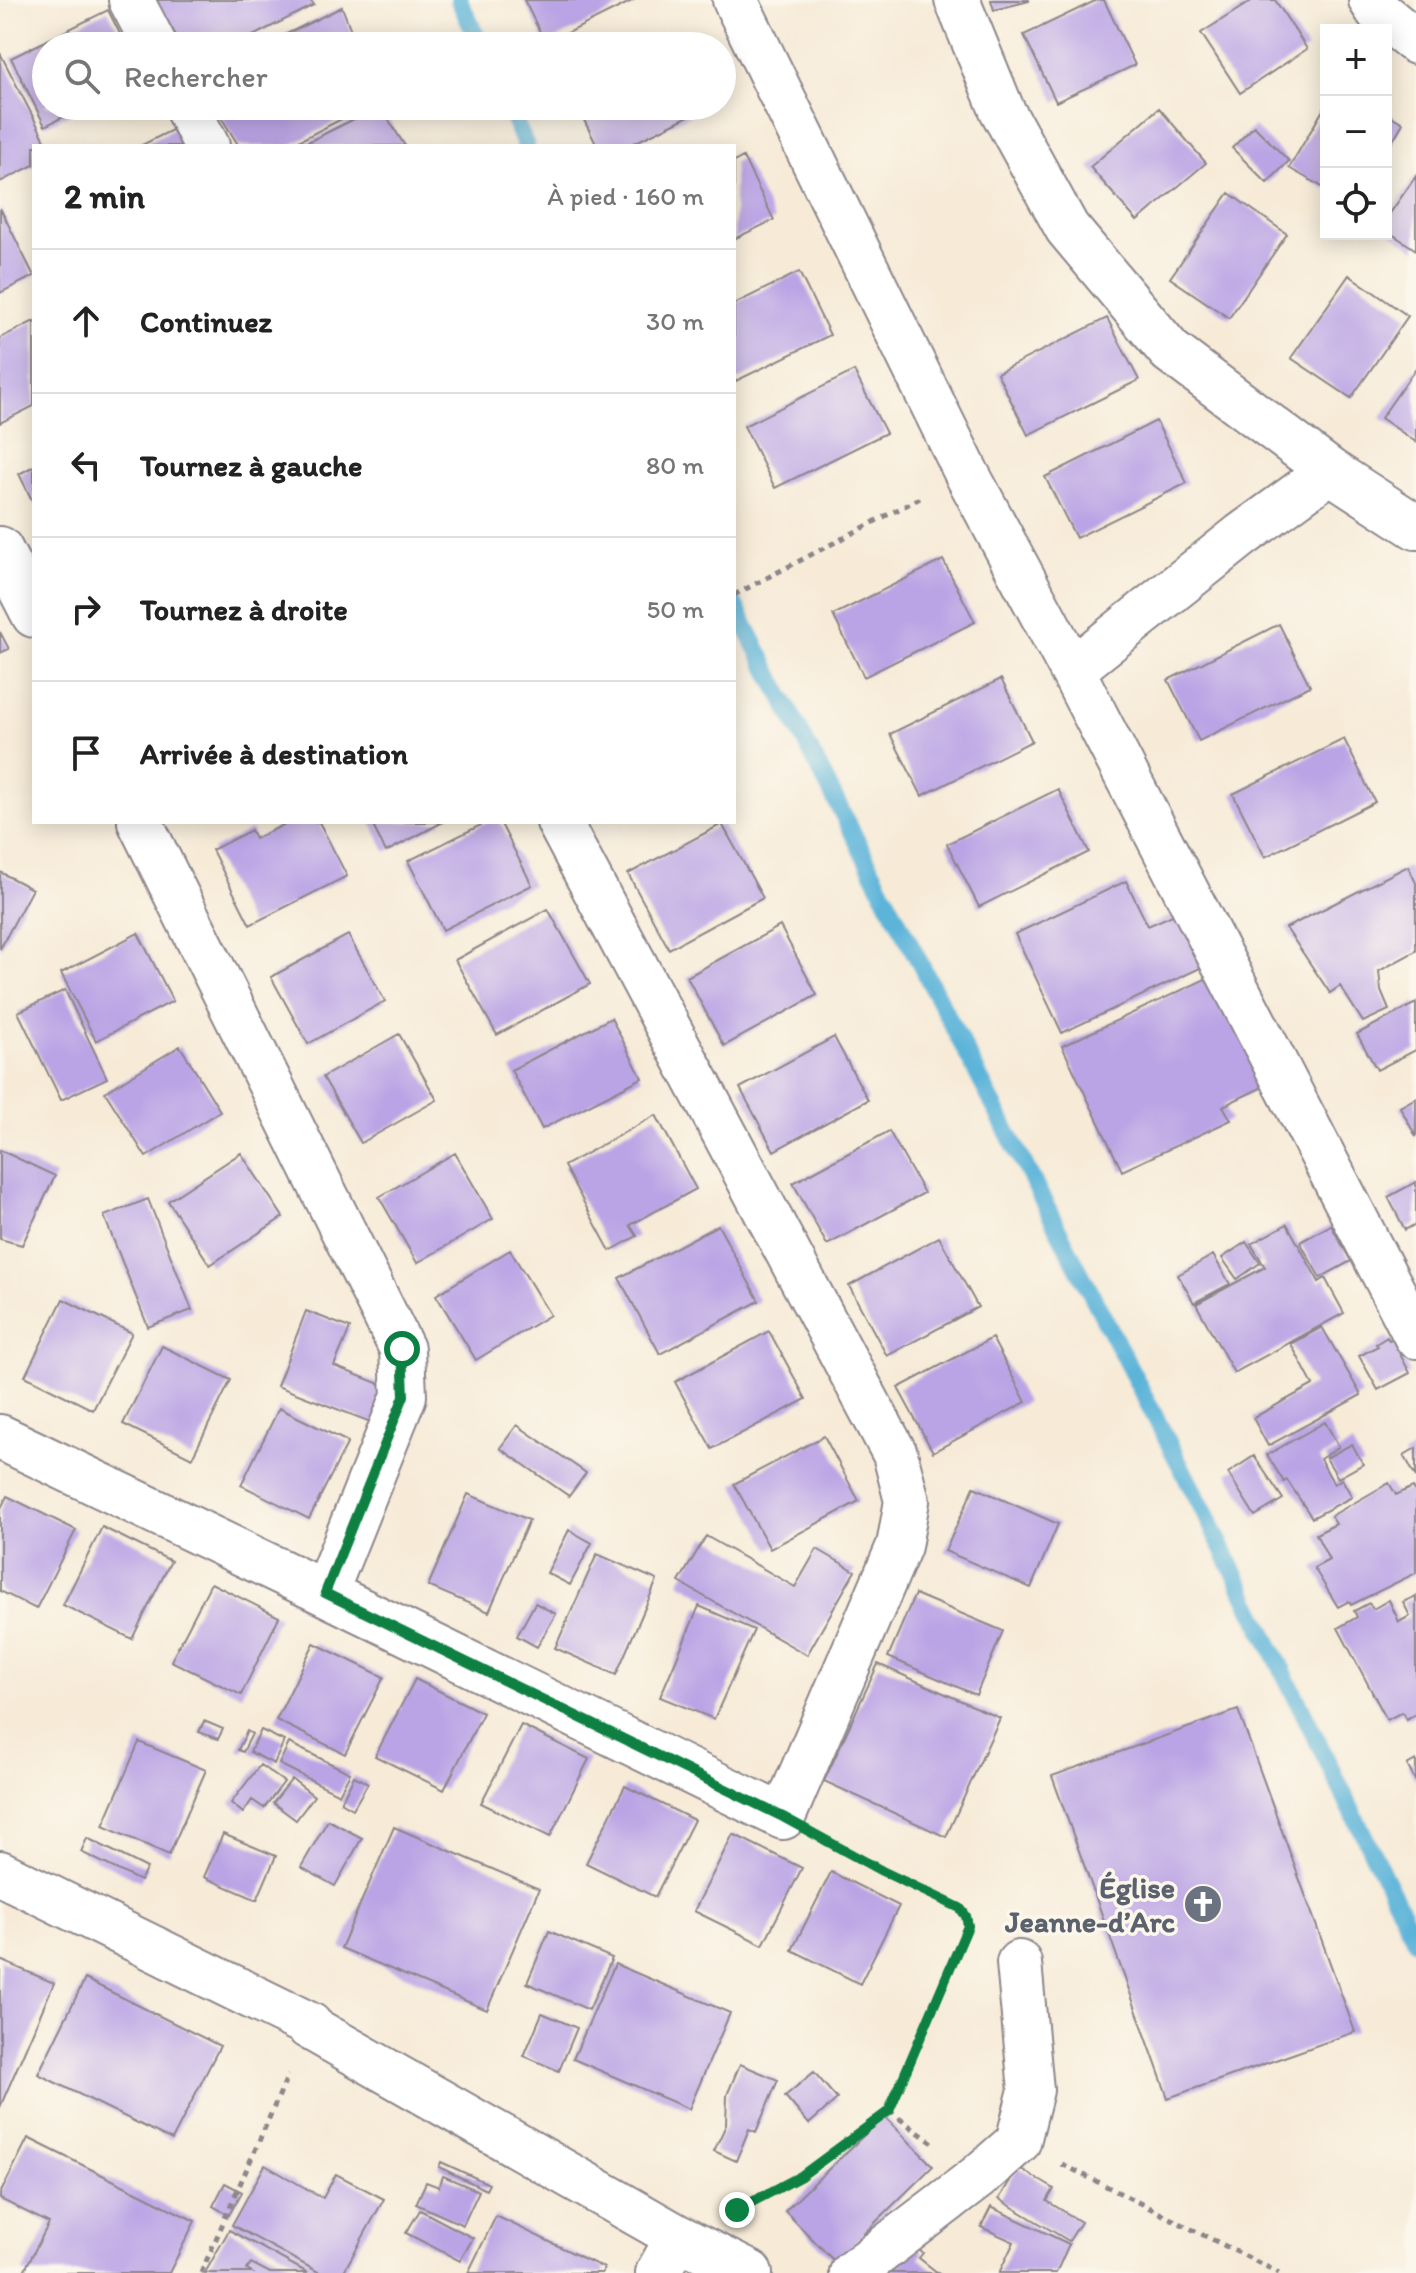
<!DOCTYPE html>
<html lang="fr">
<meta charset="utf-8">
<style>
body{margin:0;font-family:Itim,sans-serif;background:#f6f6f6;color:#222}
.controls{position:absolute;right:24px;top:24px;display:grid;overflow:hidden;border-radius:0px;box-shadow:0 4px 20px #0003}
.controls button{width:72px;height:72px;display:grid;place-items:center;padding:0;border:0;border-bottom:2px solid #e0e0e0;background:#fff;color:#222;font:40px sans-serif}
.stop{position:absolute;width:24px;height:24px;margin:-18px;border:6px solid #0b8043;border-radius:50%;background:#fff}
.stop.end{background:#0b8043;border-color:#fff;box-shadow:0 2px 8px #0008}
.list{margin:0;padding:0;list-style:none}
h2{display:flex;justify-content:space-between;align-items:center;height:104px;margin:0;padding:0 32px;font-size:34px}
h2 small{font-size:26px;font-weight:400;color:#767676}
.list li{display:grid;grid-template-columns:52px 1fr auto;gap:24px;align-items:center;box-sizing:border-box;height:144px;padding:0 32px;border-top:2px solid #e0e0e0}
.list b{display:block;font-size:30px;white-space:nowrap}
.list em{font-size:26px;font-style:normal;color:#767676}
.icon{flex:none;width:44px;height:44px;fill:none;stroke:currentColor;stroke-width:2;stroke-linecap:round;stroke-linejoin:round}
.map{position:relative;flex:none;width:1416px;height:2273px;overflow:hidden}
.search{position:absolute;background:#fff;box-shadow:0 4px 20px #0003;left:32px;top:32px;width:704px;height:88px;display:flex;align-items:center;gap:20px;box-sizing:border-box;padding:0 28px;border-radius:44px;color:#767676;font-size:30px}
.panel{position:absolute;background:#fff;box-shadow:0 4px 20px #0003;left:32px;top:144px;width:704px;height:680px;border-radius:0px}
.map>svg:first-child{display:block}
</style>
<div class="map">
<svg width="1416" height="2273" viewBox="0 0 1416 2273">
<rect width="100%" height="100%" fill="#fbf7ec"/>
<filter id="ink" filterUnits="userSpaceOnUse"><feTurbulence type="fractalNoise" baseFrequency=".0125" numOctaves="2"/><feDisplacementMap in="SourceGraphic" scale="16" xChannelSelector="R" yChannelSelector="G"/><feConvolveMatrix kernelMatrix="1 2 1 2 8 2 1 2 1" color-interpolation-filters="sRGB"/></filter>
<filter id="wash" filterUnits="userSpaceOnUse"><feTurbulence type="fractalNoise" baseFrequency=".006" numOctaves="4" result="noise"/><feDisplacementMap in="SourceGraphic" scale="32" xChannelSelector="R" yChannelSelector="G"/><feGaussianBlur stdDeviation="1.8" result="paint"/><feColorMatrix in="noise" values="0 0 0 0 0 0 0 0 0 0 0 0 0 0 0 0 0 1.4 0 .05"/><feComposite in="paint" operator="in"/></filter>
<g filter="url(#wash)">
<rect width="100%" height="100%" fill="#f7ebd8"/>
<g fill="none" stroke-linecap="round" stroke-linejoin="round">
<path stroke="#5cb4d9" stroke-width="18" d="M459 0 481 46
M508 106 526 146
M734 604 1209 1521 1416 1941"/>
</g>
<g id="blocks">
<path fill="#bba4e5" d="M155 0H310L314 5 233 46H182Z
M524 0H634L546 44Z
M991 0H1029V1L994 10Z
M1097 0H1104L1135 65 1056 102 1024 35Z
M1253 0H1275L1307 49 1240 93 1201 33Z
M342 7 357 46H262Z
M108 10 126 46H46V106H86L45 126 11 58Z
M0 53 48 146H34V165L0 182Z
M1326 105V189L1289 168Z
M214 106H367L289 146H239Z
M380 106 405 146H300Z
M577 106H709L628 146H597Z
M1159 108 1206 163 1137 221 1090 167Z
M1386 113 1403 123 1386 152Z
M1254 126 1289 161 1267 183 1232 148Z
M176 128 186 146H140Z
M743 157 774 220 734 239V162Z
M1416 176V250L1386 230V219Z
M1229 193 1287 234 1229 318 1170 278Z
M0 208 34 276 0 293Z
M799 272 830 335 734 382V304Z
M1349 275 1408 316 1351 398 1291 358Z
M1107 318 1139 380 1028 435 997 373Z
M34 321V406L0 423V338Z
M1416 368V442L1381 418Z
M854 371 886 433 775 488 744 426Z
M1156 421 1187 483 1076 538 1045 477Z
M34 466V504L19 474Z
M943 560 975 622 864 677 833 615Z
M1279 624 1310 686 1199 741 1168 680Z
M0 632 9 649 0 653Z
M1001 679 1032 741 922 796 890 734Z
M1344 739 1375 802 1265 857 1233 794Z
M1058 789 1089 852 979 907 947 844Z
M289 822H319L347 876 250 925 212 850 251 830 255 839Z
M371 822H443L386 852Z
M487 822H500L532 885 443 930 408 861Z
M722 824 763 898 669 949 628 874Z
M1408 866 1416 883V951L1379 971 1381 991 1389 1010 1363 1022 1340 986 1330 993 1286 928Z
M0 872 32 889 0 949Z
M1126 881 1148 926 1188 908 1213 962 1062 1033 1015 934Z
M548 909 590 984 497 1035 455 960Z
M780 926 817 995 724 1046 687 977Z
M138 933 173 1001 96 1041 61 973Z
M348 935 385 1001 308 1044 271 977Z
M1214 975 1267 1085 1223 1106 1231 1120 1122 1171 1062 1046Z
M65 990 107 1078 61 1100 18 1012Z
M1416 1003V1050L1377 1070 1357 1034Z
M611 1018 642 1078 542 1129 511 1070Z
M399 1034 437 1100 361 1143 323 1077Z
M834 1037 868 1100 774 1151 740 1088Z
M180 1046 220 1111 146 1157 105 1092Z
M1416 1098V1137L1400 1107Z
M656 1115 696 1189 630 1225 637 1236 610 1251 564 1166Z
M889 1131 924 1193 827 1245 793 1183Z
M0 1150 55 1176 22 1245 0 1239Z
M241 1153 283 1217 210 1265 168 1201Z
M455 1153 493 1219 417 1263 379 1197Z
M1416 1182V1224L1405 1230 1388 1197Z
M148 1199 192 1310 148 1327 104 1216Z
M1287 1224 1319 1282 1325 1278 1344 1313 1234 1373 1196 1304 1265 1267 1251 1244Z
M718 1225 759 1301 660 1354 619 1278Z
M1331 1225 1351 1261 1320 1278 1300 1242Z
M939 1237 978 1307 887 1356 849 1286Z
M1246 1242 1260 1263 1237 1279 1222 1258Z
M510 1250 550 1315 476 1360 436 1295Z
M1213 1255 1230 1284 1194 1303 1178 1275Z
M63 1299 132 1333 93 1410 25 1376Z
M306 1311 350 1328 334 1366 395 1390 381 1426 277 1386Z
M1322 1327 1361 1395 1268 1446 1253 1418 1313 1385 1291 1344Z
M769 1331 806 1399 712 1449 675 1382Z
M1387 1337 1389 1340 1392 1339 1410 1373 1378 1390 1359 1356 1378 1346 1376 1344Z
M992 1338 1026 1402 933 1452 898 1388Z
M162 1346 231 1380 192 1458 123 1424Z
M279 1408 348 1442 309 1519 241 1485Z
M1325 1422 1339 1447 1320 1459 1334 1484 1342 1479 1352 1497 1312 1518 1287 1480 1284 1482 1267 1455Z
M517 1425 586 1473 569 1496 500 1448Z
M824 1436 859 1501 770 1549 734 1484Z
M1352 1444 1363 1464 1338 1478 1326 1458Z
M1416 1448V1477L1404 1455Z
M1254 1456 1283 1499 1255 1516 1228 1473Z
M1389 1483 1396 1495 1413 1487 1416 1492V1573L1351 1605 1349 1601 1338 1607 1314 1568 1329 1560 1316 1534 1336 1524 1331 1516Z
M974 1487 1058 1524 1031 1588 945 1551Z
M468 1494 529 1520 489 1612 428 1586Z
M7 1496 76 1530 36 1609 0 1591V1510Z
M102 1527 171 1561 132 1639 63 1605Z
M569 1530 592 1543 570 1585 547 1573Z
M706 1536 795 1587 817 1549 855 1571 807 1655 679 1582Z
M597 1554 657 1580 616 1675 555 1648Z
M211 1583 279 1617 241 1695 171 1661Z
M915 1594 1003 1631 976 1695 888 1657Z
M1416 1596V1714L1406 1719 1402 1712 1387 1720 1338 1628 1357 1617 1354 1611 1369 1603 1373 1609 1389 1600 1399 1622 1410 1616 1403 1602Z
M535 1603 556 1614 537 1647 517 1636Z
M699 1606 754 1630 714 1719 660 1697Z
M314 1643 384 1677 345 1754 276 1720Z
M878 1664 1000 1718 946 1837 824 1781Z
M415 1679 483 1713 444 1790 375 1756Z
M1238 1710 1355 2032 1168 2098 1052 1776Z
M204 1721 223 1729 218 1739 199 1732Z
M521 1725 589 1759 550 1837 481 1803Z
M261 1730 284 1741 274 1764 250 1752Z
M247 1731 252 1734 243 1752 238 1750Z
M139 1742 206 1770 169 1855 103 1826Z
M289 1743 350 1773 339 1794 279 1764Z
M1416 1760V1782L1407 1765Z
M260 1765 284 1782 264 1808 252 1800 243 1813 231 1803Z
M354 1776 368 1783 353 1809 341 1802Z
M292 1779 314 1796 296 1820 273 1803Z
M625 1786 694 1820 655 1897 586 1863Z
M328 1820 362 1838 335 1886 301 1867Z
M394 1827 539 1889 487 2010 341 1948Z
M223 1834 276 1856 257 1900 204 1877Z
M733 1834 802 1868 763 1945 694 1911Z
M87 1838 147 1868 140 1881 81 1852Z
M831 1872 899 1906 860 1984 792 1950Z
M549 1931 612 1958 589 2010 527 1983Z
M0 1960 54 1983 0 2107Z
M615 1964 730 2013 689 2109 573 2059Z
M85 1979 220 2046 172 2140 38 2074Z
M542 2013 577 2028 559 2071 524 2056Z
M740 2064 778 2080 756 2132 749 2129 736 2161 714 2151 726 2125 727 2095Z
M814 2072 837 2099 809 2124 785 2096Z
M884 2116 933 2166 835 2262 785 2211Z
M28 2138 195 2221 169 2273H23L49 2223 0 2199V2194Z
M441 2162 489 2184 486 2190 439 2167Z
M265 2165 323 2198 336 2174 384 2199 343 2273H320L232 2225Z
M1018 2167 1054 2189 1047 2201 1081 2222 1069 2241 999 2199Z
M443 2176 479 2191 463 2225 416 2204 426 2182 439 2187Z
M225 2183 242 2192 229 2215 213 2206Z
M991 2207 1069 2244 1056 2273H999L1014 2242 981 2227Z
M420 2210 473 2238 460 2261 406 2233Z
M496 2216 604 2268 602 2273H468Z
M229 2230 308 2273H270L251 2263 247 2270 252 2273H205Z
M910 2244 923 2253 919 2258 938 2273H888Z"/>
</g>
</g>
<g filter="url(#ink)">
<use href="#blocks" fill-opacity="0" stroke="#8c868a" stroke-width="2"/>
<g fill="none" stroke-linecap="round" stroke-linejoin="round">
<g stroke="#8c868a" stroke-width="48">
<path id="minor" d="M131 0 155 46
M735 0 967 474 1072 670 1416 1336
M957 0 1002 110 1067 228 1170 351 1330 471 1416 527
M1371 0 1378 11 1416 42
M186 106 207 146
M0 549 34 615
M1072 670 1242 535 1330 471
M140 822 402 1349 404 1396 325 1593
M0 1437 325 1593 783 1817 899 1546 907 1501 895 1454 559 822
M0 1873 310 2025 309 2027 678 2237 750 2273
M658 2273 678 2237
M852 2273 978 2177 1018 2142 1031 2090 1019 1963"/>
</g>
<path stroke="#8c868a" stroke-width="5" stroke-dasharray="6 6" stroke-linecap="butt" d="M734 595 920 498
M889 2111 937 2146
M1062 2164 1279 2273
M737 2210 801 2176 889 2111 968 1926 966 1916 960 1908 927 1894 829 1842
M201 2273 288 2075"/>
<use href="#minor" stroke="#fff" stroke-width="44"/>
</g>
</g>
<g fill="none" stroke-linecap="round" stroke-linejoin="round" filter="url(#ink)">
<path stroke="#0b8043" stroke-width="10" d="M402 1349 404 1396 325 1593 783 1817 882 1871 960 1908 966 1916 968 1926 889 2111 801 2176 737 2210"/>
</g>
<defs>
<g id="church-disc" transform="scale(2)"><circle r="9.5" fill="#6b7280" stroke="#fbf7ec"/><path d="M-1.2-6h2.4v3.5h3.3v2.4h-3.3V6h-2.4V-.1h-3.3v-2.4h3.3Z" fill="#fff"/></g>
</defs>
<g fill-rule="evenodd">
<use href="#church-disc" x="1203" y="1904"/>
</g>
<g text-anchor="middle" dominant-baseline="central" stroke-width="7" stroke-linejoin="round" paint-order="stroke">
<g font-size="30" font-weight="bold" fill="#5b616d" stroke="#fbf7ec" text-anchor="end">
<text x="1175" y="1887">Église<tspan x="1175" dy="34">Jeanne-d’Arc</tspan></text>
</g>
</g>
</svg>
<div class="controls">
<button>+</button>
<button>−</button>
<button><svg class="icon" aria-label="locate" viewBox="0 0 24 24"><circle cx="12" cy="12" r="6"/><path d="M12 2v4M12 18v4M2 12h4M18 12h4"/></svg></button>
</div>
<div class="stop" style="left:402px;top:1349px"></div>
<div class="stop end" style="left:737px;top:2210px"></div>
<div class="search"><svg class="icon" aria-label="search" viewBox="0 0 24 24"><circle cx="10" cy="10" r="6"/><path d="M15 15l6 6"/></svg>Rechercher</div>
<section class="panel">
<h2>2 min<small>À pied · 160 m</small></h2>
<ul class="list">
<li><svg class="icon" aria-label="ahead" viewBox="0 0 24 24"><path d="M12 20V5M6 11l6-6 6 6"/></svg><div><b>Continuez</b></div><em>30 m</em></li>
<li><svg class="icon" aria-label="left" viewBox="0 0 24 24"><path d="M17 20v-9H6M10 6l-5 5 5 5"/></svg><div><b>Tournez à gauche</b></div><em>80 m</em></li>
<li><svg class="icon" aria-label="right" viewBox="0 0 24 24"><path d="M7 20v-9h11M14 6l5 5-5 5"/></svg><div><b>Tournez à droite</b></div><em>50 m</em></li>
<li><svg class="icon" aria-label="arrive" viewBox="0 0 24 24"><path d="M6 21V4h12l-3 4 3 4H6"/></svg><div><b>Arrivée à destination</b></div></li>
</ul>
</section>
</div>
